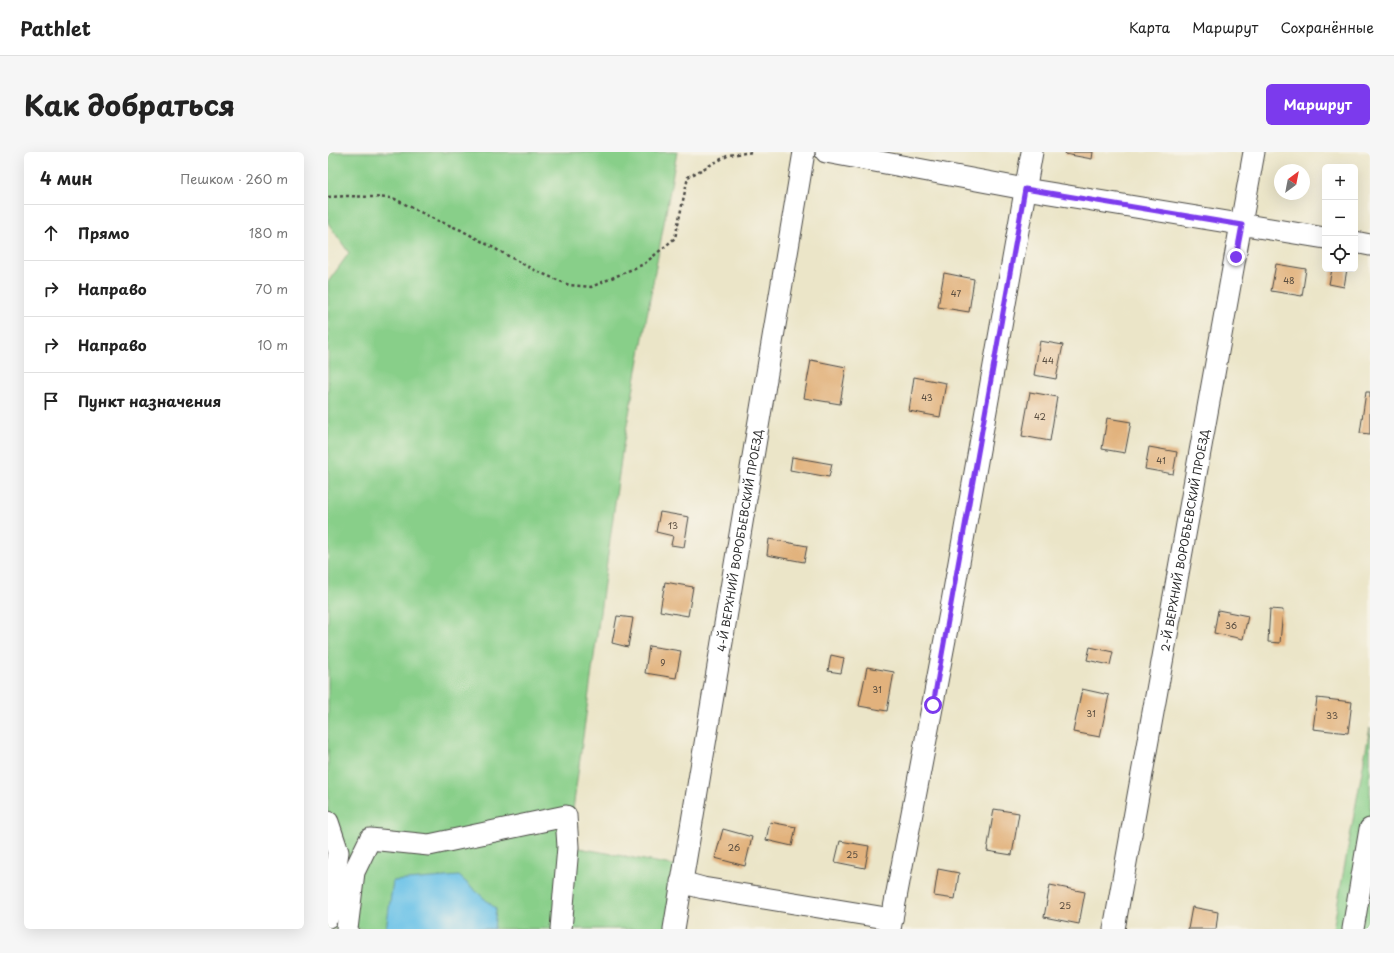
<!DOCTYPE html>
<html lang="ru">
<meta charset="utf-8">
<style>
body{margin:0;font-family:"Playpen Sans",sans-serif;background:#f6f6f6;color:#222}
.controls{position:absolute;right:12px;top:12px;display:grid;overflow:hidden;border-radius:6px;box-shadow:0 4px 16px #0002}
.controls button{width:36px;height:36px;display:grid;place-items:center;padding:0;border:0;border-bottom:1px solid #e0e0e0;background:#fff;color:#222;font:20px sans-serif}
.compass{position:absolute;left:946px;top:12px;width:36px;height:36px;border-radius:50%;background:#fff;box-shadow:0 4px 16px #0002;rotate:32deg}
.stop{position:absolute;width:12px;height:12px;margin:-9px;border:3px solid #7c3aed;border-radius:50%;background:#fff}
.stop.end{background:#7c3aed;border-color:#fff;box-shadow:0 1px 4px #0008}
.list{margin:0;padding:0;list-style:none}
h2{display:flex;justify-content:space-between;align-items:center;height:52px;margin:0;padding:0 16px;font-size:17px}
h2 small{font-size:13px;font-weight:400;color:#767676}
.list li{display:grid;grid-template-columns:26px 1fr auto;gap:12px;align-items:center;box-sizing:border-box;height:56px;padding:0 16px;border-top:1px solid #e0e0e0}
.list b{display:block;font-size:15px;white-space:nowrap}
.list em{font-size:13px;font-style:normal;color:#767676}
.icon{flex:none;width:22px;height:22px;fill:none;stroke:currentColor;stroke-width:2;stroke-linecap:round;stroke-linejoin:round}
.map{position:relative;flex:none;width:1042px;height:777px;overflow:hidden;border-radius:6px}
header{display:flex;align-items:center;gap:24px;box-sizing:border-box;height:56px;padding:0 20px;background:#fff;border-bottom:1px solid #e0e0e0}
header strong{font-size:19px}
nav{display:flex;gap:22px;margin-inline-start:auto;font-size:14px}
.intro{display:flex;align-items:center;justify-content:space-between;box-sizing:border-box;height:96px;padding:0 24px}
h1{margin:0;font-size:28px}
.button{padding:10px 18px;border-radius:6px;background:#7c3aed;color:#fff;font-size:14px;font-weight:700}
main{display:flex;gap:24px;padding:0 24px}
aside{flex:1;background:#fff;border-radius:6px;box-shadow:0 4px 16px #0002}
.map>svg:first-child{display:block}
</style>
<header>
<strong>Pathlet</strong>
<nav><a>Карта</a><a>Маршрут</a><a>Сохранённые</a></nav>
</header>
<div class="intro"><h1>Как добраться</h1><a class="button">Маршрут</a></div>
<main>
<aside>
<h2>4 мин<small>Пешком · 260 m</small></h2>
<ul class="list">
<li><svg class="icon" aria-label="ahead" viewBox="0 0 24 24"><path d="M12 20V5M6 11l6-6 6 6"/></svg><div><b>Прямо</b></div><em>180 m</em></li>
<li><svg class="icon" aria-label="right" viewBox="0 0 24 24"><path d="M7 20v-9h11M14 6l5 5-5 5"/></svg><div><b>Направо</b></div><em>70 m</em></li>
<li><svg class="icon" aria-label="right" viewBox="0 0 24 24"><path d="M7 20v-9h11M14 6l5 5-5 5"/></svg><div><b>Направо</b></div><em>10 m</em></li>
<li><svg class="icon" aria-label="arrive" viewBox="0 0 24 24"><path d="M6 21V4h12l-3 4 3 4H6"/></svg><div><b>Пункт назначения</b></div></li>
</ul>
</aside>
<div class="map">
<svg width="1042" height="777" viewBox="0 0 1042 777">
<rect width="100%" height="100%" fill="#f7f3e8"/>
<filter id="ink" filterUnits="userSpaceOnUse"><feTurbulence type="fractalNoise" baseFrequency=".025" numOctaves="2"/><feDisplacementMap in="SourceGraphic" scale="8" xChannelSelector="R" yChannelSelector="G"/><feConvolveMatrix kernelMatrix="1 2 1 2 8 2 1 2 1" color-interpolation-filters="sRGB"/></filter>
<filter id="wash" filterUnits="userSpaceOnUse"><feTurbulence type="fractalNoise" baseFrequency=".012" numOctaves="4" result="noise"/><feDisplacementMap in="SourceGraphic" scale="16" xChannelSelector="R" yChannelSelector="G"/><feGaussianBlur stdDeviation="0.9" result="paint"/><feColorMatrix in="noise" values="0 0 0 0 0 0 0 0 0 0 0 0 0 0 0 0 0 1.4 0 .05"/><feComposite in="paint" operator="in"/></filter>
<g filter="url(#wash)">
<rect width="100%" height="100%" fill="#ebe5c8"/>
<path fill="#88cf89" stroke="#5a7d5a" d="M0 0H349L294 300 240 694 355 715 346 777H0V130L21 101 0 71Z
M1042 576V777H1005Z"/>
<path fill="#6bc2e8" stroke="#4b768a" d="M131 724 168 757 166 777H58L65 729Z"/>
<g id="blocks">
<path fill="#e2b27d" d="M738 0H765L764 7 737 2Z
M948 112 978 117 974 144 943 139Z
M1004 117H1019L1016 135 1001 132Z
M616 121 646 127 641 160 610 155Z
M712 189 735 193 728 227 706 223Z
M483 208 518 215 512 252 476 246Z
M586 225 618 231 612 265 581 259Z
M702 240 729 245 722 289 694 284Z
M1038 240H1042V282L1032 281Z
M779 266 803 270 797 301 774 297Z
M821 295 849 300 845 322 817 317Z
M464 305 504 312 501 325 462 318Z
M332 360 361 365 356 395 343 393 345 384 328 380Z
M441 387 479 394 476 410 439 403Z
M337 430 365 435 360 464 332 459Z
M942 457 955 458 952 491 940 490Z
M890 458 920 464 915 487 886 481Z
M289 464 305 466 300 495 284 491Z
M321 494 353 499 348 526 317 521Z
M762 495 785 500 782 513 759 508Z
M503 503 516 506 513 521 500 519Z
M539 515 566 520 559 559 531 554Z
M754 537 781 543 772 585 745 580Z
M989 546 1024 550 1020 581 985 577Z
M666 657 691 661 684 703 659 699Z
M442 670 468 675 464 694 438 688Z
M395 677 424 685 417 714 387 706Z
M512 689 541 694 537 716 507 710Z
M610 717 631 721 627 747 606 744Z
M722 733 757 740 751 772 716 765Z
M864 755 890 760 888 777H860Z"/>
</g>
</g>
<g filter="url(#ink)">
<use href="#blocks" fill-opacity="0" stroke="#484743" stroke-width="1"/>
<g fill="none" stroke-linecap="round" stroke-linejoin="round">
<g stroke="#484743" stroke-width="23">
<g id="minor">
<path d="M498 0 697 37 997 86"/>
<path d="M1027 90 1042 93"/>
<path d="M0 670 10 700 0 765"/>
<path d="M353 730 375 736 564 767"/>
<path d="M19 777 26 720 42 687 101 693 238 664 240 695 233 777"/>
<path id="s1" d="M346 777 476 0"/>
<path d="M562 777 622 461 704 0"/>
<path id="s2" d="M786 777 926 0"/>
<path d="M1025 777 1042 677"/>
</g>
</g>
<path stroke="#484743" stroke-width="2.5" stroke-dasharray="3 3" stroke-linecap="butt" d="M0 45 20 44 65 46 106 67 133 78 204 117 241 133 263 135 316 112 347 86 360 25 401 3 426 0"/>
<use href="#minor" stroke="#fff" stroke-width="21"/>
</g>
</g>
<g fill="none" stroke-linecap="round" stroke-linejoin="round" filter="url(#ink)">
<path stroke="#7c3aed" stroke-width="5" d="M605 553 697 37 914 73 908 105"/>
</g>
<g text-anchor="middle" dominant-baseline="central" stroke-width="3" stroke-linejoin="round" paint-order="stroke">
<g font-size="9" fill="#594d40">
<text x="961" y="128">48</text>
<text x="628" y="141">47</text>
<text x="720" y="208">44</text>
<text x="599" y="245">43</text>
<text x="712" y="264">42</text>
<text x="833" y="308">41</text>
<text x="345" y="373">13</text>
<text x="903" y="473">36</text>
<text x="335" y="510">9</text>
<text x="549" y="537">31</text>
<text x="763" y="561">31</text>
<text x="1004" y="563">33</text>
<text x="406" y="695">26</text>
<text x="524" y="702">25</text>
<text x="737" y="753">25</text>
</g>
<g font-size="11" fill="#2b2b2b" stroke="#f7f3e8">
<text stroke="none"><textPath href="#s1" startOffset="394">4-Й ВЕРХНИЙ ВОРОБЪЕВСКИЙ ПРОЕЗД</textPath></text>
<text stroke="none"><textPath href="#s2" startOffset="395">2-Й ВЕРХНИЙ ВОРОБЪЕВСКИЙ ПРОЕЗД</textPath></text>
</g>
</g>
</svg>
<div class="controls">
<button>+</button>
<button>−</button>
<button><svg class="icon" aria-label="locate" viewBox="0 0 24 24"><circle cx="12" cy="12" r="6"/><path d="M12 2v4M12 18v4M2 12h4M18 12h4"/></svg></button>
</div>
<svg class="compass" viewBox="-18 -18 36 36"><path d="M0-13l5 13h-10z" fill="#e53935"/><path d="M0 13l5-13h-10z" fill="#767676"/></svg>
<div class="stop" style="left:605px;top:553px"></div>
<div class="stop end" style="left:908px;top:105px"></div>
</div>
</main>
